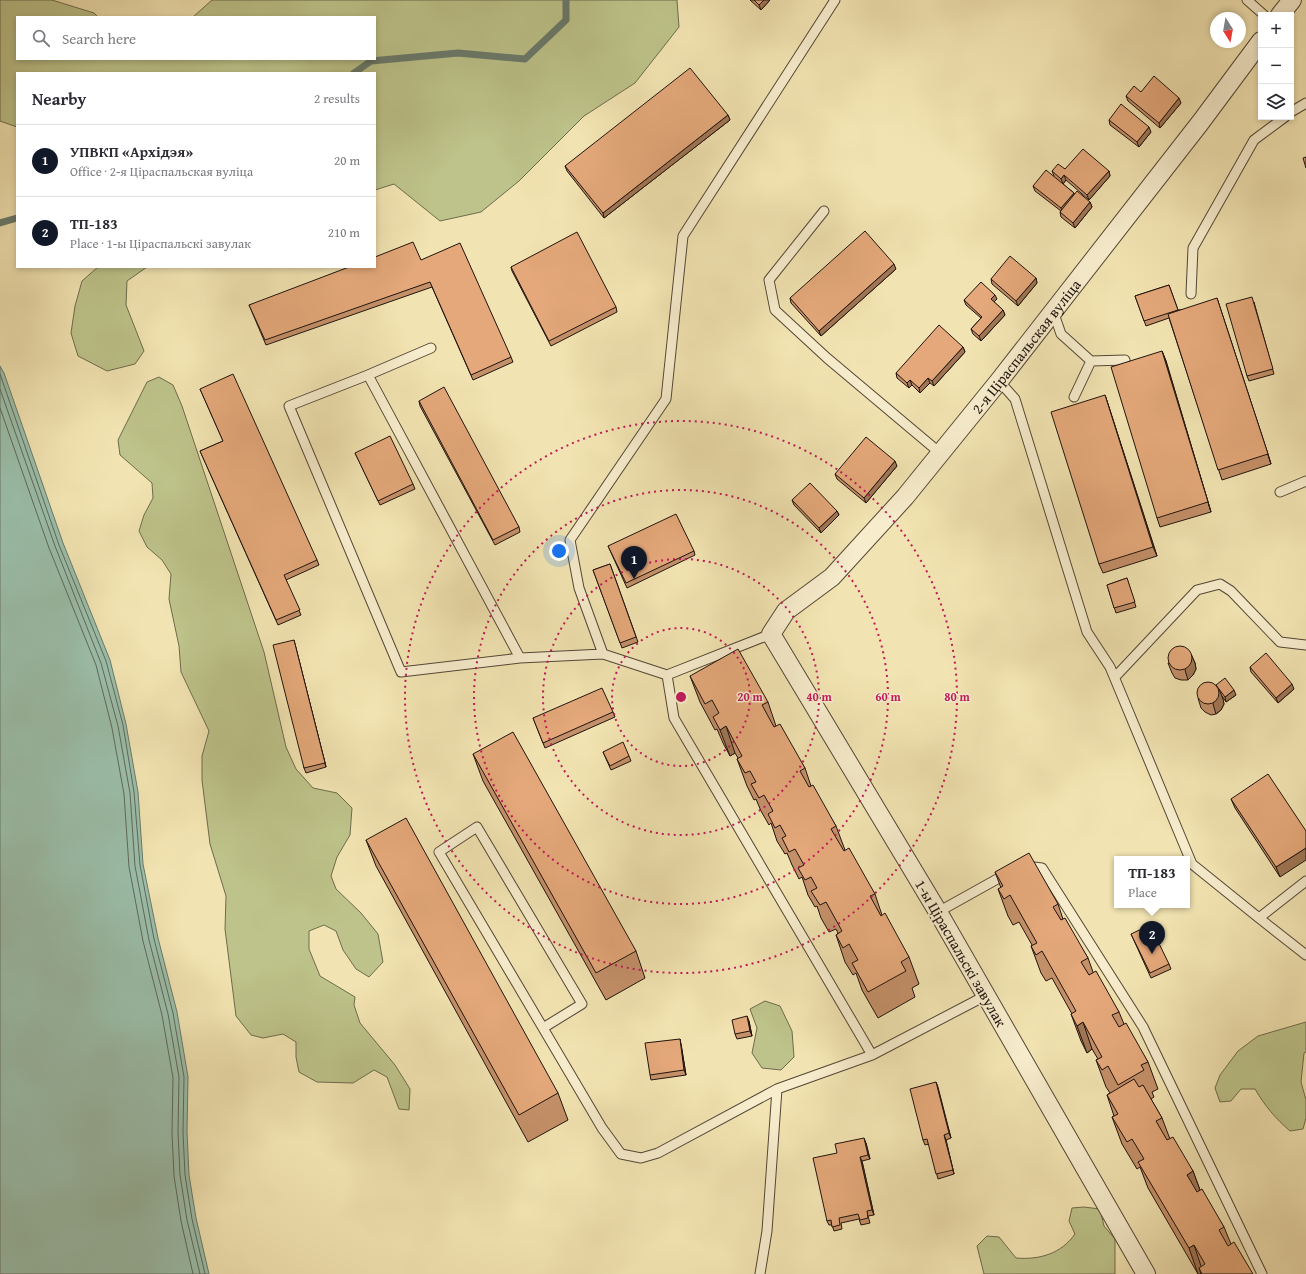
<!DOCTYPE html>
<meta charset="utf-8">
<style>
body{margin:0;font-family:"Gentium Book Plus",serif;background:#f7f7f7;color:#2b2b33}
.controls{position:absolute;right:12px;top:12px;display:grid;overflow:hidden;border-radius:0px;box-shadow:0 2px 6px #0003}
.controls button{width:36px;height:36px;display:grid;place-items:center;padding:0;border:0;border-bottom:1px solid #e1e1e2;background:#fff;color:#2b2b33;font:20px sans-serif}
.compass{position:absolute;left:1210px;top:12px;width:36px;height:36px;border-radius:50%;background:#fff;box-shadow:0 2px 6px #0003;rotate:169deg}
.you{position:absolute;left:559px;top:551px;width:14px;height:14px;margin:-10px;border:3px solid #fff;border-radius:50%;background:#1a73e8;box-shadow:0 0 0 6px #1a73e833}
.badge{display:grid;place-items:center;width:26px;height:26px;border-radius:50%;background:#111827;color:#fff;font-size:13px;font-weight:700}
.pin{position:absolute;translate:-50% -33px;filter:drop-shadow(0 1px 2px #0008)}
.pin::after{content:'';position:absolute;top:21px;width:14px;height:12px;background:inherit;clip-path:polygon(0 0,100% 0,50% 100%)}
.popup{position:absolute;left:1114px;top:856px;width:76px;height:52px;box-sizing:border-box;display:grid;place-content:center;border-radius:0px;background:#fff;filter:drop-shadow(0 1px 3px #0005);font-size:13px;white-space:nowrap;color:#7c7c81}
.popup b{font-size:15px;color:#2b2b33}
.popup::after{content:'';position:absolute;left:50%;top:100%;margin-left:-8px;border:8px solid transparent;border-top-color:#fff}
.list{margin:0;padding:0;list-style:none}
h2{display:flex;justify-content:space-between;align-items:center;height:52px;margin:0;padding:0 16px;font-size:17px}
h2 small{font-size:13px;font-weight:400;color:#7c7c81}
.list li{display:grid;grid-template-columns:26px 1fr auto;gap:12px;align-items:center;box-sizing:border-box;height:72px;padding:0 16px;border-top:1px solid #e1e1e2}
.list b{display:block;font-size:15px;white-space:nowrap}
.list p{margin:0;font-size:13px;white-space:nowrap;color:#7c7c81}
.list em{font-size:13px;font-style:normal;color:#7c7c81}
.icon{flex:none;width:22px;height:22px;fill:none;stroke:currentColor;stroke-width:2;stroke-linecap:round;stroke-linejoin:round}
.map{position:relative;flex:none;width:1306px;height:1274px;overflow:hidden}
.search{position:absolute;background:#fff;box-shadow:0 2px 6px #0003;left:16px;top:16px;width:360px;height:44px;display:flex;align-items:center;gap:10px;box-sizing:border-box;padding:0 14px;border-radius:0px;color:#7c7c81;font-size:15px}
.panel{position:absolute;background:#fff;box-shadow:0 2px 6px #0003;left:16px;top:72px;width:360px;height:196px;border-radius:0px}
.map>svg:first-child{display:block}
</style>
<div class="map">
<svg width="1306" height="1274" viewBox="0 0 1306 1274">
<rect width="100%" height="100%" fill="#f2e4b2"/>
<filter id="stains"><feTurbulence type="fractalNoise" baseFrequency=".005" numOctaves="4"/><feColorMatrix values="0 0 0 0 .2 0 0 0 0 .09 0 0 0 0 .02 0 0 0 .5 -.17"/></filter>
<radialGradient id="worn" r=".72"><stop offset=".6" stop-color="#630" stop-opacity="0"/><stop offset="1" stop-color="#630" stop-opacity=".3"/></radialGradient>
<path fill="#bdc38a" stroke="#6e6b4c" d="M0 0H52L94 13 98 17H17V59H375V17H193L212 0H677L679 27 635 83 584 116 519 181 481 212 440 221 394 184 375 190V73H17V127L0 121Z
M98 267H147L127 281 126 305 144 351 135 364 107 371 78 356 71 333 75 306 82 281Z
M159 377 173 385 182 406 264 652 286 747 296 769 313 788 337 793 352 808 350 835 337 857 331 876 336 889 361 913 378 934 383 962 369 977 356 969 343 950 336 931 324 925 309 931V949L320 976 355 997 354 1005 360 1023 395 1065 410 1089 409 1110 399 1109 387 1077 374 1070 353 1083 317 1082 299 1072 296 1057V1042L283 1034 263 1038 251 1035 236 1016 225 929 226 896 210 844 202 780V756L209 731 181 672 179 646 169 599 171 574 162 560 147 547 139 531 144 515 153 498 152 483 120 455 118 440 147 382Z
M765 1001 780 1006 792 1031 794 1057 781 1070 762 1068 752 1053 757 1028 750 1009Z
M1306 1022V1052L1304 1053 1301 1082 1306 1100V1118L1303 1129 1290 1131C1275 1118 1265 1106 1255 1089H1241L1231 1101 1220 1102 1215 1088 1220 1075 1238 1051 1258 1036Z
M1084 1207 1100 1209 1104 1226 1115 1239V1274H984L977 1246 987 1236 999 1237 1016 1258C1039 1260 1061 1254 1075 1234L1069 1221 1072 1208Z"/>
<path fill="#9bbfab" stroke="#697a6c" d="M0 366 4 373 63 543 110 660 126 724 138 792 143 864 158 938 177 1012 188 1077 187 1132 189 1175 196 1218 209 1274H0Z"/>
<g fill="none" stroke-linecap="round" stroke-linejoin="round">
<path stroke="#5d695c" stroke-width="1" d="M0 374 59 545 106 661 123 725 134 792 140 865 154 939 173 1013 184 1077 183 1132 185 1175 192 1219 205 1274
M0 389 55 546 101 663 118 726 130 793 135 866 149 940 168 1014 179 1077 178 1132 180 1175 187 1220 200 1274
M0 408 49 548 96 665 112 728 124 794 129 867 143 941 162 1015 173 1078 172 1133 174 1176 181 1221 193 1274"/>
<path stroke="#697a6c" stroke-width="7" d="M354 73 371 61 458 53 525 59 566 20V0
M0 223 17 218"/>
<g stroke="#544736" stroke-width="11">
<path id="service" d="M1247 0 1264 15
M1291 112 1306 103
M824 211 769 280 775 310 827 358 940 453
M1191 294 1193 248 1254 140 1285 117
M1053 311 1061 334 1091 361 1074 397
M431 348 368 375 289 406 401 672 520 658
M1091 361 1125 360
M368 375 520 658 603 654 667 675 771 634
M999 381 1015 399 1087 632 1110 667 1192 864 1259 918 1306 881
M1280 492 1306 481
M603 654 579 588 570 540 666 399 683 236 835 0
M667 675 674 718 872 1055
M1115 677 1197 590 1220 584 1231 591 1280 642 1306 645
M1025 866 1042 868 1143 1027 1262 1274
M938 912 1008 873
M1259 918 1306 955
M543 1028 439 852 477 827 582 1004 543 1028 602 1128 621 1154 641 1158 658 1153 777 1089 872 1055 985 996
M760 1274 767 1231 777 1089"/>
</g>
<g stroke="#544736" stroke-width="20">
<g id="minor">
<path d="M1280 15 1292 0"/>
<path id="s1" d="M1146 1274 938 912 771 634 786 611 832 577 905 497 999 381 1200 123 1261 41"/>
</g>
</g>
<use href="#service" stroke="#f7edcd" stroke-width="9"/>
<use href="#minor" stroke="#f7edcd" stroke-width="18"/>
</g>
<path fill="#c49069" stroke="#1f130d" d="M750 0H770L761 10Z
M1141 92 1181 103 1160 128 1128 101 1126 96Z
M728 115 730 120 604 218 567 171 565 166Z
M1109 120 1151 132 1139 147 1110 125Z
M1065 169 1109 171 1110 176 1089 200 1066 180 1063 184 1074 193 1075 194 1090 202 1092 207 1075 228 1061 217 1060 212 1061 211 1035 191 1033 186 1054 176 1052 171Z
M421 260 511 357 513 362 473 380 432 287 266 345 249 305Z
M511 267 616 307 617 312 551 346 512 271Z
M896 269 821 336 791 303 790 298Z
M1036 278 1037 283 1018 306 992 284 991 279Z
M1169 285 1178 310 1220 308 1271 464 1222 480 1169 318 1146 326 1135 296Z
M997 299 994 302 1003 310 1005 315 981 341 973 334 971 329 981 318 966 305 964 300Z
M1254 302 1274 374 1249 381 1247 376Z
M963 347 965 352 934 386 930 383 920 393 912 385 909 388 897 378 896 373Z
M1162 351 1166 361 1211 512 1160 527 1157 518Z
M200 389 317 560 319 565 286 580 301 615 278 625 200 451 223 441Z
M1105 395 1157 556 1103 573 1099 564Z
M419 401 519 527 520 532 495 545 420 406Z
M355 453 413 484 415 489 380 505Z
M897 466 866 503 837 479 835 474Z
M792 500 837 511 839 515 821 533 794 505Z
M608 546 694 551 695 555 627 588Z
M610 564 638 642 622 648 593 570Z
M1127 578 1136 607 1116 613 1107 585Z
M295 645 326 767 306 773 304 768Z
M1191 654 1195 663 1196 669 1193 675 1188 680H1181L1175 678 1172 673 1168 663Z
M1250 667 1294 689 1278 703 1251 672Z
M690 676 768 702 776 726 805 768 811 786 836 826 845 850 875 894 882 915 909 957 919 984 912 988 915 997 878 1018 862 990 856 973 853 975 845 962 836 935 838 933 836 929 829 932 821 918 817 906 815 907 808 895 802 877 799 879 792 865 787 853 785 854 777 841 771 823 769 825 761 811 756 799 754 800 747 786 737 759 738 758 735 753 730 756 723 743 717 729 715 730 700 702Z
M1216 685 1236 695 1226 702 1222 696 1224 704 1221 710 1216 714 1211 715 1205 712 1201 708 1198 698Z
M613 712 615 717 545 748 533 718Z
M603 752 629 756 631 761 611 770Z
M473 754 636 951 645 978 606 1000 483 781Z
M1231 799 1306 831 1280 877 1235 808Z
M366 840 558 1093 568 1120 528 1142 376 866Z
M995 872 1058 904 1063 919 1088 958 1093 972 1119 1012 1124 1024 1148 1062 1158 1089 1152 1092 1154 1097 1151 1099 1162 1118 1170 1139 1193 1171 1200 1190 1224 1227 1231 1244 1202 1274H1198L1148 1188 1140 1167 1137 1169 1122 1144 1112 1117 1114 1116 1107 1095 1110 1093 1106 1087 1096 1060 1098 1059 1092 1049 1087 1053 1081 1041 1071 1014H1072L1052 978 1046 981 1041 973 1031 946 1032 945 1019 922 1013 925 1008 916 998 889 1001 888Z
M1131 934 1169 964 1171 969 1151 978Z
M749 1021 752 1036 737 1039 735 1034Z
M681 1044 686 1075 651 1080 650 1075Z
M936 1082 951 1138 946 1140 954 1174 938 1179 929 1144 925 1145 923 1140Z
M866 1143 870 1159 862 1161 874 1215 868 1216 870 1223 861 1225 859 1219 841 1223 842 1229 834 1231 832 1225H829L827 1221 837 1153Z"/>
<path fill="#a07655" stroke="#1f130d" d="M764 0H770L761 10 759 5Z
M1179 98 1181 103 1160 128 1159 123Z
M728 115 730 120 604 218 603 213Z
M1149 127 1151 132 1139 147 1137 142Z
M1109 171 1110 176 1089 200 1087 195Z
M1064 175 1066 180 1063 184 1061 179Z
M1074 193 1076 198 1063 213 1061 208Z
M1090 202 1092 207 1075 228 1073 223Z
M894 264 896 269 821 336 819 331Z
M1036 278 1037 283 1018 306 1016 301Z
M995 295 997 299 992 304 991 299Z
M1217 298 1220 308 1271 464 1268 454Z
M1003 310 1005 315 981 341 979 336Z
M963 347 965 352 934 386 932 381Z
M1162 351 1166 361 1211 512 1208 502Z
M928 378 930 383 920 393 919 388Z
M910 380 912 385 909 388 907 383Z
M1105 395 1108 404 1157 556 1153 547Z
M895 461 897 466 866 503 864 498Z
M837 511 839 515 821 533 819 528Z
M294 640 295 645 326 767 325 763Z
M1191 654 1195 663 1196 669 1193 675 1188 680 1185 670Z
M1292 684 1294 689 1278 703 1276 698Z
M1219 689 1223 699 1224 704 1221 710 1216 714 1213 704Z
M1234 690 1236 695 1226 702 1225 697Z
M726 726 735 753 730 756 720 730Z
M1306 848V860L1280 877 1276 867Z
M747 1016 749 1021 752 1036 750 1031Z
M1083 1022 1092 1049 1087 1053 1077 1026Z
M680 1039 681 1044 686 1075 684 1070Z
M936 1082 938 1087 951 1138 949 1133Z
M944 1135 946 1140 954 1174 953 1170Z
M864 1138 866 1143 870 1159 868 1155Z
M860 1157 862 1161 874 1215 872 1210Z
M1193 1171 1203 1198 1196 1202 1187 1175Z
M1194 1245 1203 1272 1199 1268 1201 1274H1198L1189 1248Z"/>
<path fill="#e4a87a" stroke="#1f130d" d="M754 0H764L759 5Z
M690 68 728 115 603 213 565 166Z
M1154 76 1179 98 1159 123 1126 96 1134 86 1141 92Z
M1121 104 1149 127 1137 142 1109 120Z
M1083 149 1109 171 1087 195 1064 175 1061 179 1052 171 1058 164 1065 169Z
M1306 157V168L1303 158Z
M1046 170 1074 193 1061 208 1033 186Z
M1077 191 1090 202 1073 223 1060 212Z
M865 231 894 264 819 331 790 298Z
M577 232 616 307 549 341 511 267Z
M413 242 421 260 460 243 511 357 471 375 430 282 265 340 249 305 349 267H375V257Z
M1010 256 1036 278 1016 301 991 279Z
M981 282 995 295 991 299 1003 310 979 336 971 329 982 317 964 300Z
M1169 285 1178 310 1144 321 1135 296Z
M1252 297 1273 369 1247 376 1226 304Z
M1217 298 1268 454 1218 470 1168 314Z
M939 325 963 347 932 381 928 378 919 388 910 380 907 383 896 373Z
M1162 351 1208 502 1157 518 1111 367Z
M233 374 317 560 284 575 300 610 276 620 200 451 223 441 200 389Z
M444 387 519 527 493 540 419 401Z
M1105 395 1153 547 1099 564 1051 412Z
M390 436 413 484 378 501 355 453Z
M866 437 895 461 864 498 835 474Z
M810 483 837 511 819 528 792 500Z
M676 514 694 551 626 583 608 546Z
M610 564 636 637 620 643 593 570Z
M1127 578 1135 602 1114 608 1107 585Z
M294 640 325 763 304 768 273 645Z
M1168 658a12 12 0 1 1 24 0a12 12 0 1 1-24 0Z
M738 649 768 702 762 705 774 727 780 724 805 768 800 771 809 787 813 785 836 826 831 829 844 851 849 848 875 894 870 896 881 916 885 913 909 957 901 962 906 971 868 992 852 963 858 960 849 944 843 948 836 935 842 931 826 902 820 905 811 891 817 888 811 877 805 880 798 868 804 865 795 849 789 852 782 838 786 836 780 825 775 828 768 814 773 811 764 795 759 798 751 784 756 782 750 771 745 773 737 759 742 756 726 726 720 730 713 717 719 713 712 700 705 704 690 676Z
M1266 653 1292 684 1276 698 1250 667Z
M1225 678 1234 690 1225 697 1216 685Z
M1197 693a11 11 0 1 1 22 0a11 11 0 1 1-22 0Z
M602 688 613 712 543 743 533 718Z
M513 732 636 951 596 973 473 754Z
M623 742 629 756 610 766 603 752Z
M1268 774 1306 831V848L1276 867 1231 799Z
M406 818 558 1093 519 1115 366 840Z
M1029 853 1058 904 1053 907 1061 920 1065 918 1088 958 1081 962 1089 975 1096 971 1119 1012 1112 1015 1119 1027 1126 1023 1148 1062 1141 1065 1144 1070 1118 1085 1108 1066 1102 1070 1096 1060 1102 1057 1083 1022 1077 1026 1071 1014 1076 1011 1042 951 1036 955 1031 946 1037 943 1010 895 1004 899 998 889 1003 886 995 872Z
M1150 925 1169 964 1150 973 1131 934Z
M747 1016 750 1031 735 1034 732 1020Z
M680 1039 684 1070 650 1075 645 1043Z
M1134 1079 1139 1087 1143 1085 1162 1118 1156 1121 1167 1140 1173 1137 1193 1171 1187 1175 1197 1192 1202 1189 1224 1227 1219 1230 1228 1246 1234 1242 1253 1274H1202L1199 1268 1205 1264 1194 1245 1189 1248 1138 1162 1144 1159 1132 1139 1127 1142 1112 1117 1118 1114 1107 1095Z
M936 1082 949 1133 944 1135 953 1170 936 1174 927 1139 923 1140 910 1089Z
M864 1138 868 1155 860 1157 872 1210 867 1211 868 1218 860 1220 858 1214 839 1218 840 1225 832 1227 831 1220 827 1221 813 1158 837 1153 835 1144Z"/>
<g fill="none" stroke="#c2185b" stroke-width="2" stroke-dasharray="2 4">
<circle cx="681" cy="697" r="69"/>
<circle cx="681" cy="697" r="138"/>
<circle cx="681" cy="697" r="207"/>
<circle cx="681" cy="697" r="276"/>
</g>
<g text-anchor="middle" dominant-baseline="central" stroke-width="3" stroke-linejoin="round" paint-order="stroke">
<g font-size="15" fill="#1f130d" stroke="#f7edcd">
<text stroke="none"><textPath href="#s1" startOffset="1128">2-я Ціраспальская вуліца</textPath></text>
<text transform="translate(961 953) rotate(60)">1-ы Ціраспальскі завулак</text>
</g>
</g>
<circle cx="681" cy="697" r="6" fill="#c2185b" stroke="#f7edcd" stroke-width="2"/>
<g font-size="12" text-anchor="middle" font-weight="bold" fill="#c2185b" stroke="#f7edcd" stroke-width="3" stroke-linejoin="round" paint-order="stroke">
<text x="750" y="701">20 m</text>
<text x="819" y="701">40 m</text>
<text x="888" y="701">60 m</text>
<text x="957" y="701">80 m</text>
</g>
<rect width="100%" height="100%" filter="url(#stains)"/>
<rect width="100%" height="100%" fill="url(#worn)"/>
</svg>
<div class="controls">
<button>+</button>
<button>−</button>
<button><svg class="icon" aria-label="layers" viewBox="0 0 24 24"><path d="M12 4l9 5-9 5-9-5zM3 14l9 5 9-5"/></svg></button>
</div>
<svg class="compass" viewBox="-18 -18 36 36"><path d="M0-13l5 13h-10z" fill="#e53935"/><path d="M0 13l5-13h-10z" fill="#7c7c81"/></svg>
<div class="you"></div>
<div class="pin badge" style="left:634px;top:579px">1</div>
<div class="pin badge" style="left:1152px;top:954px">2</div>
<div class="popup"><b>ТП-183</b>Place</div>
<div class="search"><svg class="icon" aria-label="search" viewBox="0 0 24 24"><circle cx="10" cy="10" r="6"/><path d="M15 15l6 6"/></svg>Search here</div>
<section class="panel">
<h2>Nearby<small>2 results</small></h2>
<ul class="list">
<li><span class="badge">1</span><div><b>УПВКП «Архідэя»</b><p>Office · 2-я Ціраспальская вуліца</p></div><em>20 m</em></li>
<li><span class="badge">2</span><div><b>ТП-183</b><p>Place · 1-ы Ціраспальскі завулак</p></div><em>210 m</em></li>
</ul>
</section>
</div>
